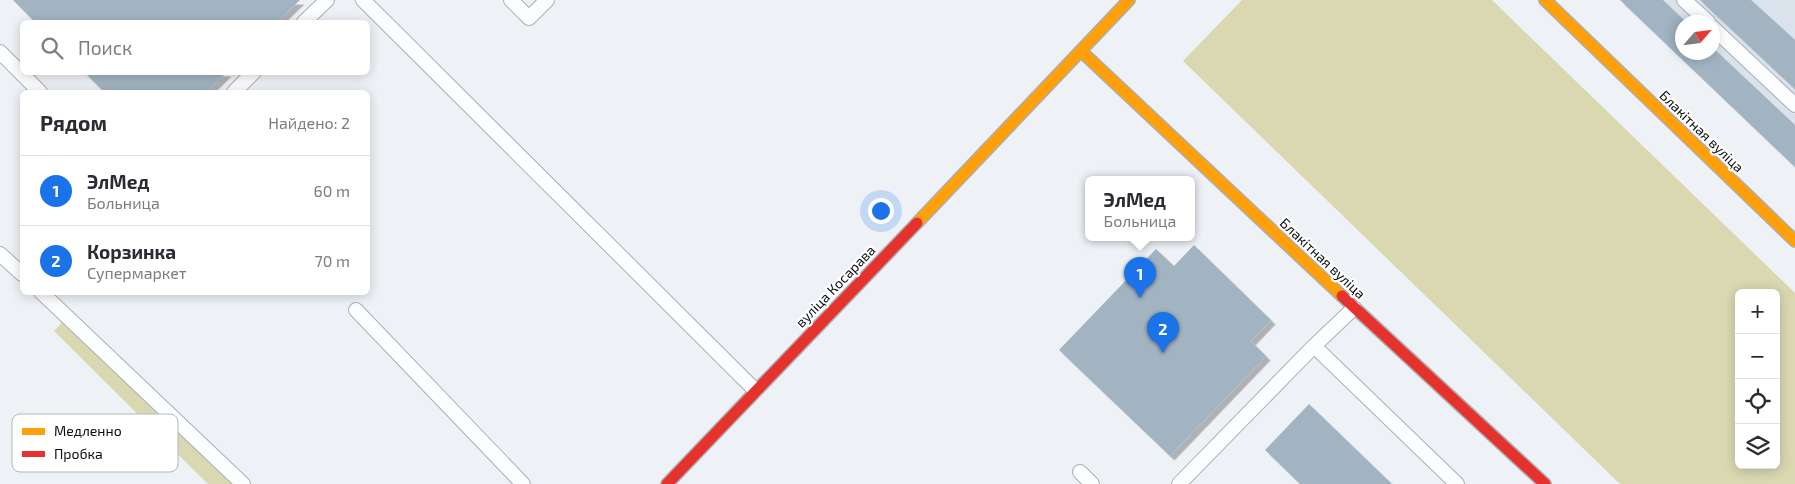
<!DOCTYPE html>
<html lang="ru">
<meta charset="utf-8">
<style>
body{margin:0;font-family:"Exo 2",sans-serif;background:#f2f2f3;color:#2b2b33}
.controls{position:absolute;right:15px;bottom:15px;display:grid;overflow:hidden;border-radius:8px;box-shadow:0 2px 12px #0003}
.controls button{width:45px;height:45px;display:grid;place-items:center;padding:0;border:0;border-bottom:1px solid #e1e1e2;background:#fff;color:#2b2b33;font:25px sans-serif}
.compass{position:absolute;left:1675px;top:15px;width:45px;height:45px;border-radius:50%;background:#fff;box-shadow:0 2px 12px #0003;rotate:62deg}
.you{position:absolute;left:880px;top:210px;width:18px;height:18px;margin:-12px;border:4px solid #fff;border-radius:50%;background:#1a73e8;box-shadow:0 0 0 8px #1a73e833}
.badge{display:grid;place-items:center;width:32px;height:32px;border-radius:50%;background:#1a73e8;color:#fff;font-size:16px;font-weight:700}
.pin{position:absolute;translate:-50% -41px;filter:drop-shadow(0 1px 2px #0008)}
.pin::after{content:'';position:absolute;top:26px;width:18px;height:15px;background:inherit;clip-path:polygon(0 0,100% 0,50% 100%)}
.popup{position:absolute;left:1085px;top:176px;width:110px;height:65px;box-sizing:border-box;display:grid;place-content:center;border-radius:8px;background:#fff;filter:drop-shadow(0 1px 4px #0005);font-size:16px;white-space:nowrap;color:#7c7c81}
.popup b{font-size:19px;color:#2b2b33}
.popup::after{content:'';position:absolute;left:50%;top:100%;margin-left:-10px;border:10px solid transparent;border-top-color:#fff}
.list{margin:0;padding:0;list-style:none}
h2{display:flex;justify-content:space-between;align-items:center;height:65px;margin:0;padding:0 20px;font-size:21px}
h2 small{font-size:16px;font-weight:400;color:#7c7c81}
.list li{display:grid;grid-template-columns:32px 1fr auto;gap:15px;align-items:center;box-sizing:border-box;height:70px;padding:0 20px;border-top:1px solid #e1e1e2}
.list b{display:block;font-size:19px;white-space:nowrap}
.list p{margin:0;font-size:16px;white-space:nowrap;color:#7c7c81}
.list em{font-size:16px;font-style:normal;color:#7c7c81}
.icon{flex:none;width:28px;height:28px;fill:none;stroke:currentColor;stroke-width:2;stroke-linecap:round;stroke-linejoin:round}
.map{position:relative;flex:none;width:1795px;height:484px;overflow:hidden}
.search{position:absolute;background:#fff;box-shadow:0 2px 12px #0003;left:20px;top:20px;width:350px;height:55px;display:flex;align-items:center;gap:12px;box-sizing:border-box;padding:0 18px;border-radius:8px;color:#7c7c81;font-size:19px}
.panel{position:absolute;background:#fff;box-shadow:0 2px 12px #0003;left:20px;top:90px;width:350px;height:205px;border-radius:8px}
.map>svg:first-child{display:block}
</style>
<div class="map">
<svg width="1795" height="484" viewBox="0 0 1795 484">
<defs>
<filter id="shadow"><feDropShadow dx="4.5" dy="4.5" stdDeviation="0" flood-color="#0004"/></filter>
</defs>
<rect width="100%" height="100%" fill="#eef2f6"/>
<path fill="#dae3ec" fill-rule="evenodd" d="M1620 0H1795V167ZM1682 22H1712V52H1682Z"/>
<path fill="#d9d8b1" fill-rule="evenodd" d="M1242 0H1492L1795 293V484H1620L1183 61ZM1739 293H1776V465H1739Z
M64 320 234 484H208L54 331Z"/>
<path fill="#a2b4c2" filter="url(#shadow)" d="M13 0H300L277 22H35Z
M1620 0H1663L1686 22H1682V52H1712V47L1795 125V167Z
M1700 0H1751L1795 40V89Z
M84 72H227L207 92H104Z
M1194 245 1271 320 1251 341 1266 356 1170 456 1059 350 1156 249 1174 266Z
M1309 404 1392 484H1300L1265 450Z"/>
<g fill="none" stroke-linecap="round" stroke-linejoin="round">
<g stroke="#acafb2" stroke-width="16">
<path id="lane" d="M363 0 755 390
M511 0 529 18 547 0
M1684 0 1708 22
M304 22 327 0
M1712 27 1795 105
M0 52 40 92
M234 92 254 72
M0 254 22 274
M41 292 243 484
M1354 308 1314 346 1457 484
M356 310 523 484
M1080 472 1092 484
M1179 484 1314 346"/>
</g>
<g stroke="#acafb2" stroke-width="14">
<path id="slow" d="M1545 0 1795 241
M1081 51 1342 296
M917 223 1129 0"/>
</g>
<g stroke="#acafb2" stroke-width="14">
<path id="jam" d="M1342 296 1545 484
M667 484 917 223"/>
</g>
<use href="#lane" stroke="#fcfdfe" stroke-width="14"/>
<use href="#slow" stroke="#ff9f0a" stroke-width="11"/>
<use href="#jam" stroke="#e5322d" stroke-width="11"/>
</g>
<g text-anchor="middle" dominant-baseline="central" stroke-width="4.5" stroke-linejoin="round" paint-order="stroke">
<g font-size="14" fill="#0b0e10" stroke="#fff">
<text transform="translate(1702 131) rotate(44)">Блакітная вуліца</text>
<text transform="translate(1323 258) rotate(43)">Блакітная вуліца</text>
<text transform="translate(835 286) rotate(-46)">вуліца Косарава</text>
</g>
</g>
<rect x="12" y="414" width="166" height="58" rx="8" fill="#fff" stroke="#b6b7b7" stroke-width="1"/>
<rect x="22" y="428" width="23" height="7" fill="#ff9f0a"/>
<rect x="22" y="451" width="23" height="6" fill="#e5322d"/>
<g font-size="14" fill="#0b0e10">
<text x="54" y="436">Медленно</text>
<text x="54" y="459">Пробка</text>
</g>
</svg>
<div class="controls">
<button>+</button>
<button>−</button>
<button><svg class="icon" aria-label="locate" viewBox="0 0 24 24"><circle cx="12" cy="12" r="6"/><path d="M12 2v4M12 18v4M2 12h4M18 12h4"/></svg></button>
<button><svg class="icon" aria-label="layers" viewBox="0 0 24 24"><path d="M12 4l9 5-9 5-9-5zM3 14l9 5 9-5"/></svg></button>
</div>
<svg class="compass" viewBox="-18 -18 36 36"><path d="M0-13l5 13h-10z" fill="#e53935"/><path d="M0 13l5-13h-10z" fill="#7c7c81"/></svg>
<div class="you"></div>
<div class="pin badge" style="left:1140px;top:298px">1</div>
<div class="popup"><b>ЭлМед</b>Больница</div>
<div class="pin badge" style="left:1163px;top:353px">2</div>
<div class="search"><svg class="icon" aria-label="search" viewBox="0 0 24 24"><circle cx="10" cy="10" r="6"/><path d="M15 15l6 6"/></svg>Поиск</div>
<section class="panel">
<h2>Рядом<small>Найдено: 2</small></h2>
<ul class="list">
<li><span class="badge">1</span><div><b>ЭлМед</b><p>Больница</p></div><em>60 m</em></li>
<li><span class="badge">2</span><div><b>Корзинка</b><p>Супермаркет</p></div><em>70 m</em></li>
</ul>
</section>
</div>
